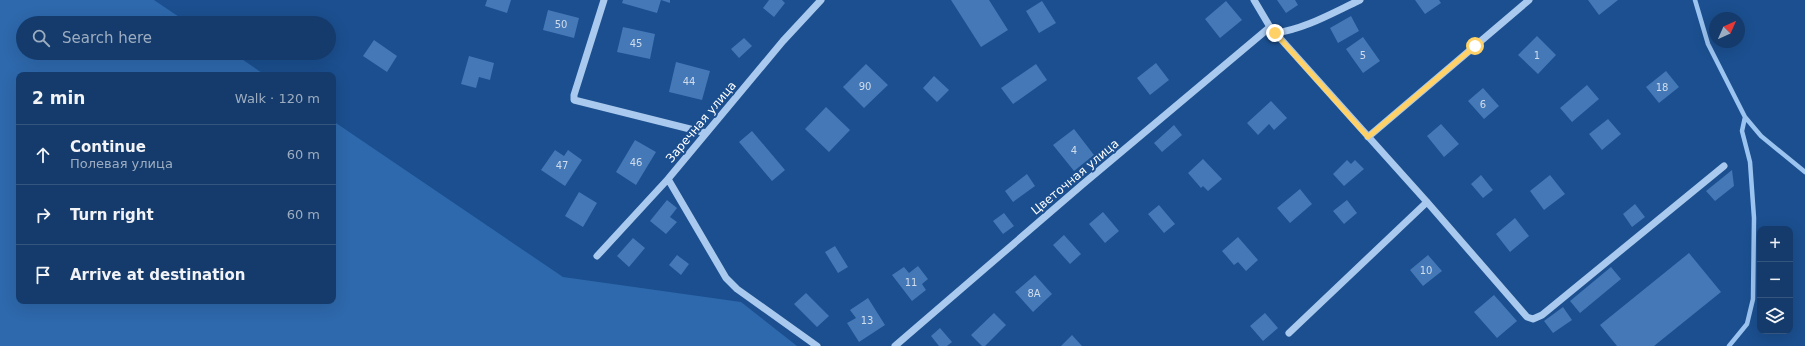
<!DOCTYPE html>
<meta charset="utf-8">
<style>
body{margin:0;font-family:"DejaVu Sans",sans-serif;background:#1d4271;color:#f1f3f6}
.controls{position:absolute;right:12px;bottom:12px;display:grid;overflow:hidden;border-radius:8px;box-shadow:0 4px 16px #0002}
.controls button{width:36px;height:36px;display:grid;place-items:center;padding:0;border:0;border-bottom:1px solid #33557e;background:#143b6b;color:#f1f3f6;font:20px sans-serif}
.compass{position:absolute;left:1709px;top:12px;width:36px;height:36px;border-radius:50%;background:#143b6b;box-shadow:0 4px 16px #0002;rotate:45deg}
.stop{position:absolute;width:12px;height:12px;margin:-9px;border:3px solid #ffd166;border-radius:50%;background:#fff}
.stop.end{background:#ffd166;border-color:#fff;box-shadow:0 1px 4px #0008}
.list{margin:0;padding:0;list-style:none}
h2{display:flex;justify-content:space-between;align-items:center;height:52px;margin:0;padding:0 16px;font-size:17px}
h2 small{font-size:13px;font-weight:400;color:#9dadc1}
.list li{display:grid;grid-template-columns:26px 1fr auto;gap:12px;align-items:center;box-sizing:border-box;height:60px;padding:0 16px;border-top:1px solid #33557e}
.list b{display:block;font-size:15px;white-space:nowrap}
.list p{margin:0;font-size:13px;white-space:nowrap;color:#9dadc1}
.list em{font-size:13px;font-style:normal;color:#9dadc1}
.icon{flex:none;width:22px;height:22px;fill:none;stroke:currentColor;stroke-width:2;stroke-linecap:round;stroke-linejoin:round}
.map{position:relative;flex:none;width:1805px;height:346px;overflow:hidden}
.search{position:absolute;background:#143b6b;box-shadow:0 4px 16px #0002;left:16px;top:16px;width:320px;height:44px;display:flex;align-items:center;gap:10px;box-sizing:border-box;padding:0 14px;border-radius:22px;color:#9dadc1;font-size:15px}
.panel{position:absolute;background:#143b6b;box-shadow:0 4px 16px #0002;left:16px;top:72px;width:320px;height:232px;border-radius:8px}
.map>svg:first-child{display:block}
</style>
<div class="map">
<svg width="1805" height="346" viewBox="0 0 1805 346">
<rect width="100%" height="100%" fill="#1b4f8f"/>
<path fill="#2e69ad" d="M0 0H154L188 23H23V53H233L265 75H19V301H333V121L563 277 741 302 797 346H0Z"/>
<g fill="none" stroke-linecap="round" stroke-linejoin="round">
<path stroke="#9cc4f0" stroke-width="4.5" d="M1695 0 1708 44 1745 117 1761 136 1805 172
M1729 346 1747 324 1753 299 1754 218 1750 162 1742 131 1745 117"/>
</g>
<path fill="#4478b7" d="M487 0H511L507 13 485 6Z
M623 0H670V3L661 0 657 13 622 3Z
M769 0H782L785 3 774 17 763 8Z
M951 0H989L1008 30 981 47Z
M1277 0H1295L1298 5 1286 13Z
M1415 0H1439L1441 3 1425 14Z
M1588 0H1618L1599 15Z
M1042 1 1056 23 1039 33 1026 11Z
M1226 1 1242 20 1220 38 1205 19Z
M548 10 579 18 574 38 543 30Z
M1351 16 1359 31 1338 43 1330 28Z
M623 27 655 34 650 59 617 52Z
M1537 36 1556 55 1538 74 1518 55Z
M1363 37 1380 61 1363 73 1346 49Z
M744 38 752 46 739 58 731 49Z
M374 40 397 56 387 72 363 56Z
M469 56 494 63 490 80 479 77 476 88 461 84Z
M676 62 710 71 702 100 669 92Z
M1156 63 1169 80 1150 95 1137 78Z
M866 64 888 85 864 108 843 87Z
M1036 64 1047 80 1013 104 1001 88Z
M1666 71 1679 87 1659 103 1646 87Z
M934 76 949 90 937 102 923 88Z
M1587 85 1599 99 1572 122 1560 108Z
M1483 88 1499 106 1484 119 1468 101Z
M1271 101 1287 118 1274 130 1269 124 1258 135 1247 123Z
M826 107 850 130 829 152 805 129Z
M1608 119 1621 134 1602 150 1589 134Z
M1441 124 1459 144 1444 157 1427 136Z
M1174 125 1182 135 1162 152 1154 143Z
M1074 129 1094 155 1074 171 1053 145Z
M752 131 785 170 772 181 739 142Z
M635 140 656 152 636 185 616 172Z
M555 150 564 156 568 150 582 160 565 186 541 170Z
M1203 159 1222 179 1208 191 1203 186 1201 188 1188 173Z
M1347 160 1351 164 1355 160 1364 169 1344 186 1333 174Z
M1732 170 1734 186 1715 201 1706 191Z
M1027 174 1035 186 1013 202 1005 191Z
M1481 175 1493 190 1483 198 1471 184Z
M1550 175 1565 194 1544 210 1530 191Z
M1300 189 1312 204 1290 223 1277 208Z
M579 192 597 203 583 227 565 216Z
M667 200 677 208 670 217 677 222 666 234 650 221Z
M1347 200 1357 213 1344 224 1333 211Z
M1635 204 1645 217 1632 227 1623 214Z
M1159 205 1175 224 1164 233 1148 214Z
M1103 212 1119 231 1105 243 1089 224Z
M1004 213 1014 226 1003 234 993 221Z
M1515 218 1529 236 1510 252 1496 234Z
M1064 235 1081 254 1070 264 1053 245Z
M1238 237 1258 260 1246 271 1238 262 1234 265 1222 251Z
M633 238 645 248 629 267 617 256Z
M835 246 848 267 838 273 825 252Z
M1689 253 1721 292 1654 346H1617L1600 325Z
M677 255 689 264 681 275 669 265Z
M1428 255 1442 271 1423 286 1410 270Z
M918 266 928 279 922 284 926 290 912 301 892 275 904 267 909 273Z
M1611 267 1621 279 1580 313 1570 301Z
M1035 275 1052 294 1033 312 1015 292Z
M806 293 829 316 817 327 794 304Z
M1494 295 1517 321 1497 338 1474 312Z
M868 298 885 325 859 342 847 323 856 318 850 310Z
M1563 307 1572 320 1553 333 1544 321Z
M994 313 1006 325 985 346H982L971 335Z
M1265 313 1278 328 1263 341 1250 326Z
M940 328 952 342 947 346H939L931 336Z
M1072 335 1082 346H1061Z"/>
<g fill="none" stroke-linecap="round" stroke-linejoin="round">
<path stroke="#a9c9ee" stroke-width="7" d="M604 0 574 95V100L706 133
M1254 0 1270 27 1427 202 1527 317 1533 319 1542 315 1724 166
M1275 33C1305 29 1332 13 1360 0
M1368 137 1529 0
M668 179 726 278 737 289 817 346
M597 256 668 179 783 41 821 0
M1289 333 1427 202
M895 346 1083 184 1270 27"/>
</g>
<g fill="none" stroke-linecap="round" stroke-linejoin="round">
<path stroke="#ffd166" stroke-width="5" d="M1275 33 1368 137 1475 46"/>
</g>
<g text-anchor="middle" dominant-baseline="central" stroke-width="4" stroke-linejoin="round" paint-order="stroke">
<g font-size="10" fill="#d0dded">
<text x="561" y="24">50</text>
<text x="636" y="43">45</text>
<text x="1363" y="55">5</text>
<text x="1537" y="55">1</text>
<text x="689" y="81">44</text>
<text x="865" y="86">90</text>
<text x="1662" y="87">18</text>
<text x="1483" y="104">6</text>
<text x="1074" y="150">4</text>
<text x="636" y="162">46</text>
<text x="562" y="165">47</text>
<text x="1426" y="270">10</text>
<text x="911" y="282">11</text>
<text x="1034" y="293">8А</text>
<text x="867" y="320">13</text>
</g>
<g font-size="12" fill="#fff" stroke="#1b4f8f">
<text transform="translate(701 122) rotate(-50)">Заречная улица</text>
<text transform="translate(1075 177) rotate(-40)">Цветочная улица</text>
</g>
</g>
</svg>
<div class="controls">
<button>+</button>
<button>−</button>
<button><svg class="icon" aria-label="layers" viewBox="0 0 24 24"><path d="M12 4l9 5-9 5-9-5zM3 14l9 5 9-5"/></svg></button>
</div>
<svg class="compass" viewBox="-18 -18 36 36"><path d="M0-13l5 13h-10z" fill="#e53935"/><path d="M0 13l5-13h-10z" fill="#9dadc1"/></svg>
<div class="stop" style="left:1475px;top:46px"></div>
<div class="stop end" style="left:1275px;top:33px"></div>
<div class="search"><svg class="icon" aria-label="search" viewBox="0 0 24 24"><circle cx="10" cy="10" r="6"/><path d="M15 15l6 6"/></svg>Search here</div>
<section class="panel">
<h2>2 min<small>Walk · 120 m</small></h2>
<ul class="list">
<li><svg class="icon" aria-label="ahead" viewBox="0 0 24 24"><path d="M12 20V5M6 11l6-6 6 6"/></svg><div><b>Continue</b><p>Полевая улица</p></div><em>60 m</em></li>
<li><svg class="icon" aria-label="right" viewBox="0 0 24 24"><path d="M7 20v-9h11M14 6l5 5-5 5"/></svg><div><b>Turn right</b></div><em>60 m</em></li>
<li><svg class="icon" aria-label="arrive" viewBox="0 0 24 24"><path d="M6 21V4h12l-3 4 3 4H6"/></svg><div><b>Arrive at destination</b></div></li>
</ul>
</section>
</div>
